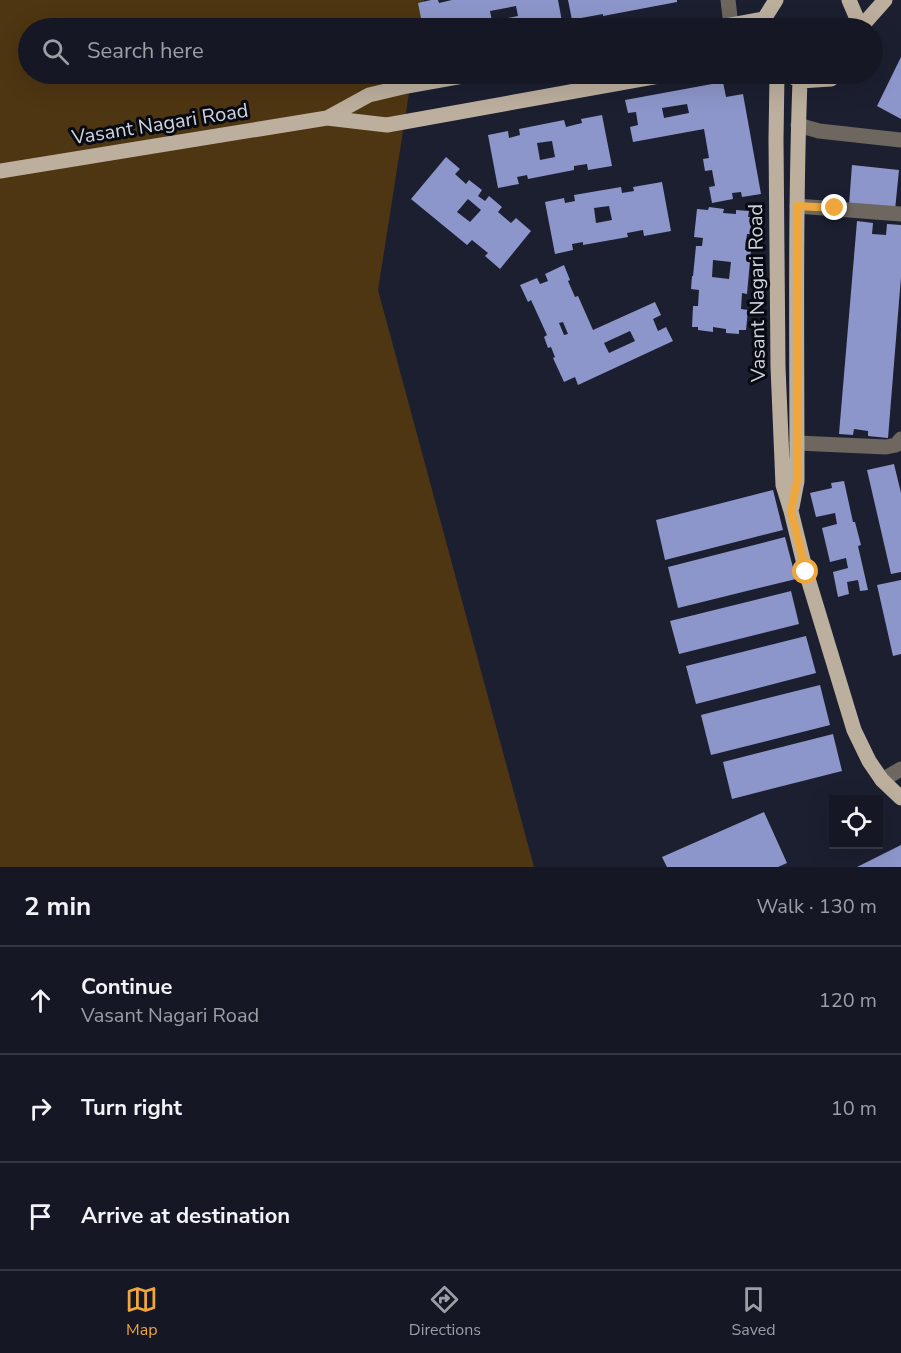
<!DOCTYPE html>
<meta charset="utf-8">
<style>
body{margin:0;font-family:"Nunito Sans",sans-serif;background:#222431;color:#f1f3f6}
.controls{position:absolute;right:18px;bottom:18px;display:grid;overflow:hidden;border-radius:0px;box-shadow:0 6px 24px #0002}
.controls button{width:54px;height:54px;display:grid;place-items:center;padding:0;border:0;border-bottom:2px solid #343641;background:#151724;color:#f1f3f6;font:30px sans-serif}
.stop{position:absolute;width:18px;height:18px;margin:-14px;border:4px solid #efa73d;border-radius:50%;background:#fff}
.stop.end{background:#efa73d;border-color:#fff;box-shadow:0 2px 6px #0008}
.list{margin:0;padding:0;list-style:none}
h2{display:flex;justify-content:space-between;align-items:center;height:78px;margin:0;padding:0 24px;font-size:26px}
h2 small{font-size:20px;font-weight:400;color:#9d9fa6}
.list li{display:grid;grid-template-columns:39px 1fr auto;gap:18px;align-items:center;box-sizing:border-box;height:108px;padding:0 24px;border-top:2px solid #343641}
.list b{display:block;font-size:22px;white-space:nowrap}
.list p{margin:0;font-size:20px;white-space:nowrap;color:#9d9fa6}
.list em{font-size:20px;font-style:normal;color:#9d9fa6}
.icon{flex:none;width:33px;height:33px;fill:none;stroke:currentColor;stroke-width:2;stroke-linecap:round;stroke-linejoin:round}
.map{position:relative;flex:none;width:901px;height:867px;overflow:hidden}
.search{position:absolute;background:#151724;box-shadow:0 6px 24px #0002;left:18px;right:18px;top:18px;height:66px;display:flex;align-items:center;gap:15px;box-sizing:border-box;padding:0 21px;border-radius:33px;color:#9d9fa6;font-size:22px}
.sheet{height:402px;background:#151724}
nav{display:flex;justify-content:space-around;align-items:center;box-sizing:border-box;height:84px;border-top:2px solid #343641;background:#151724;font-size:16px;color:#9d9fa6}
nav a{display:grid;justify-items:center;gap:3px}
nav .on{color:#efa73d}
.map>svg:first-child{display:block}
</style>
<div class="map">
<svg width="901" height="867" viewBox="0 0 901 867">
<rect width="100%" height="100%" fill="#1c1f30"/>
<path fill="#4f3612" d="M0 0H424L420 28H28V74H412L378 290 534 867H0Z"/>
<path fill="#8d96ca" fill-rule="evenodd" d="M431 0H438L439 3 452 0H558L563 27 423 28 418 3ZM516 6 518 16 492 21 490 11Z
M568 0H677V2L603 16V14L581 18 582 23 573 25Z
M901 57V119L877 106Z
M723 82 726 97 743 94 761 194 742 197 741 192 732 193 733 199 712 203 709 187 715 186 712 170 705 171 703 159 709 158 704 129 633 142 630 127 638 125 636 112 628 113 625 100ZM687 104 689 113 664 118 662 108Z
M602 115 612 166 588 170 587 164 574 166V170L528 179 527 175 517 177 519 184 498 188 488 135 508 131 509 138 520 135 519 129 564 120 566 127 582 123 581 119ZM552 141 555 157 540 160 537 143Z
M446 157 460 169 455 174 466 184 469 180 482 190 478 196 485 201 489 196 502 207 498 212 511 223 516 218 531 231 500 269 485 256 488 253 472 240 467 245 411 199ZM468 199 481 210 470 222 457 212Z
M852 165 899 170 895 210 849 205Z
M662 182 671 231 644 236 643 230 627 233 628 237 583 245V242L572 244 573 250 555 254 545 202 564 198 565 203 575 201 574 195 621 187 622 193 634 191 633 187ZM609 206 612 220 596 223 594 208Z
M709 207 724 209 723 213 736 214V210L749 211 748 217H755L753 234H747L745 250H751L747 294 742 293 741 309 748 310 746 330H739V334L726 333V329L713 327V332L698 330V327H692L693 306H698L699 290 691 289 692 276H693L696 246H702L703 238 694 237 697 209 708 210ZM713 260 731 262 729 279 712 277Z
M857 221 873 223 872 234 886 235 887 224 901 225V277L888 438 868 436V431L854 429 853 435 839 434Z
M564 265 570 280 568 281 575 297 578 296 593 330 655 302 661 315 653 319 658 331 666 327 673 341 578 385 575 377 564 382 553 358 555 357 551 347 548 348 544 337 547 335 531 300 528 302 520 285 537 278 540 284 548 281 545 274ZM563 322 568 334 564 335 559 323ZM630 331 635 341 609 353 604 343Z
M894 464 901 493V572L891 574 867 470Z
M844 481 853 522H855L861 545 858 546 868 590 860 591 858 580 847 582 849 594 838 597 833 572 848 568 846 558 830 562 822 528 837 524 835 513 816 517 810 493 832 488 831 483Z
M773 490 783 530 665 560 656 520Z
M785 537 796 579 678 608 668 567Z
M901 580V654L893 656 877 585Z
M791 591 799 624 679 654 670 621Z
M806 636 816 673 696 704 686 666Z
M820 685 830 725 711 755 701 715Z
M833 734 842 771 732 799 723 762Z
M764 812 787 863 778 867H667L662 857Z
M901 845V867H857Z"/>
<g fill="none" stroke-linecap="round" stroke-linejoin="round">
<path stroke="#6e675f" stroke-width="15" d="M728 0 731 25
M798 125 819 131 901 140
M797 206 901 214
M797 443 886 447 896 445 901 439
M882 780 901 769"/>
<path stroke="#bcaf9e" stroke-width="15" d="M849 0 861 28
M861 27 885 0
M715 28 764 19
M764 28V19L776 0
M777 74 776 139 778 367 783 485 791 511 806 572 854 730 869 761 882 780 901 798
M787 74 800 81 831 79 837 74
M327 118 369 95 407 86 474 74
M0 171 327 118 387 125 670 74
M792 507 797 481C797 348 795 214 800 81"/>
</g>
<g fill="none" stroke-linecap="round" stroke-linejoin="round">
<path stroke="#efa73d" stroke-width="8" d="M806 572 791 511 797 481V206L835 208"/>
</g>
<g text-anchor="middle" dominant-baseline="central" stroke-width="6" stroke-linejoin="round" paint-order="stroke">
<g font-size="20" fill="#d1d3df" stroke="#080a11">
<text transform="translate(160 124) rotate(-9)">Vasant Nagari Road</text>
<text transform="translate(757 293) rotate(-91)">Vasant Nagari Road</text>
</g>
</g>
</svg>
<div class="controls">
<button><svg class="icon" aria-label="locate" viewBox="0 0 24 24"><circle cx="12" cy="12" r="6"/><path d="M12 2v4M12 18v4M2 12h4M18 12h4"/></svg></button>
</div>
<div class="stop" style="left:806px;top:572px"></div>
<div class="stop end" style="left:835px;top:208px"></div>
<div class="search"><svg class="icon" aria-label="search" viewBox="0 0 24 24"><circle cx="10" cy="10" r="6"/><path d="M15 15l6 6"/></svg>Search here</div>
</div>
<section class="sheet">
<h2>2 min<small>Walk · 130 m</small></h2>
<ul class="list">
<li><svg class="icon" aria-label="ahead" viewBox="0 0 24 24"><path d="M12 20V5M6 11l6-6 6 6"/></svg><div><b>Continue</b><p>Vasant Nagari Road</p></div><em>120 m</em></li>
<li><svg class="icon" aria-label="right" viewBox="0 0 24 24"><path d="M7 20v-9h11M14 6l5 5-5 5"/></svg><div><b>Turn right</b></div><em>10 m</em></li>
<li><svg class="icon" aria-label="arrive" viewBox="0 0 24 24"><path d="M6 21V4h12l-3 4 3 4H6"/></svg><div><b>Arrive at destination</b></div></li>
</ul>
</section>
<nav>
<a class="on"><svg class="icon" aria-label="map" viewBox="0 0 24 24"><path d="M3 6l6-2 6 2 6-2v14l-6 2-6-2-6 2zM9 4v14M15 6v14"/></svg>Map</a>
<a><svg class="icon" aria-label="directions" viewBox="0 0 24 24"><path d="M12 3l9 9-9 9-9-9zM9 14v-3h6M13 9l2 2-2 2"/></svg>Directions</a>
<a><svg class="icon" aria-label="saved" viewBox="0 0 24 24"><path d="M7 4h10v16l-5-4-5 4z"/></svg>Saved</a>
</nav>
